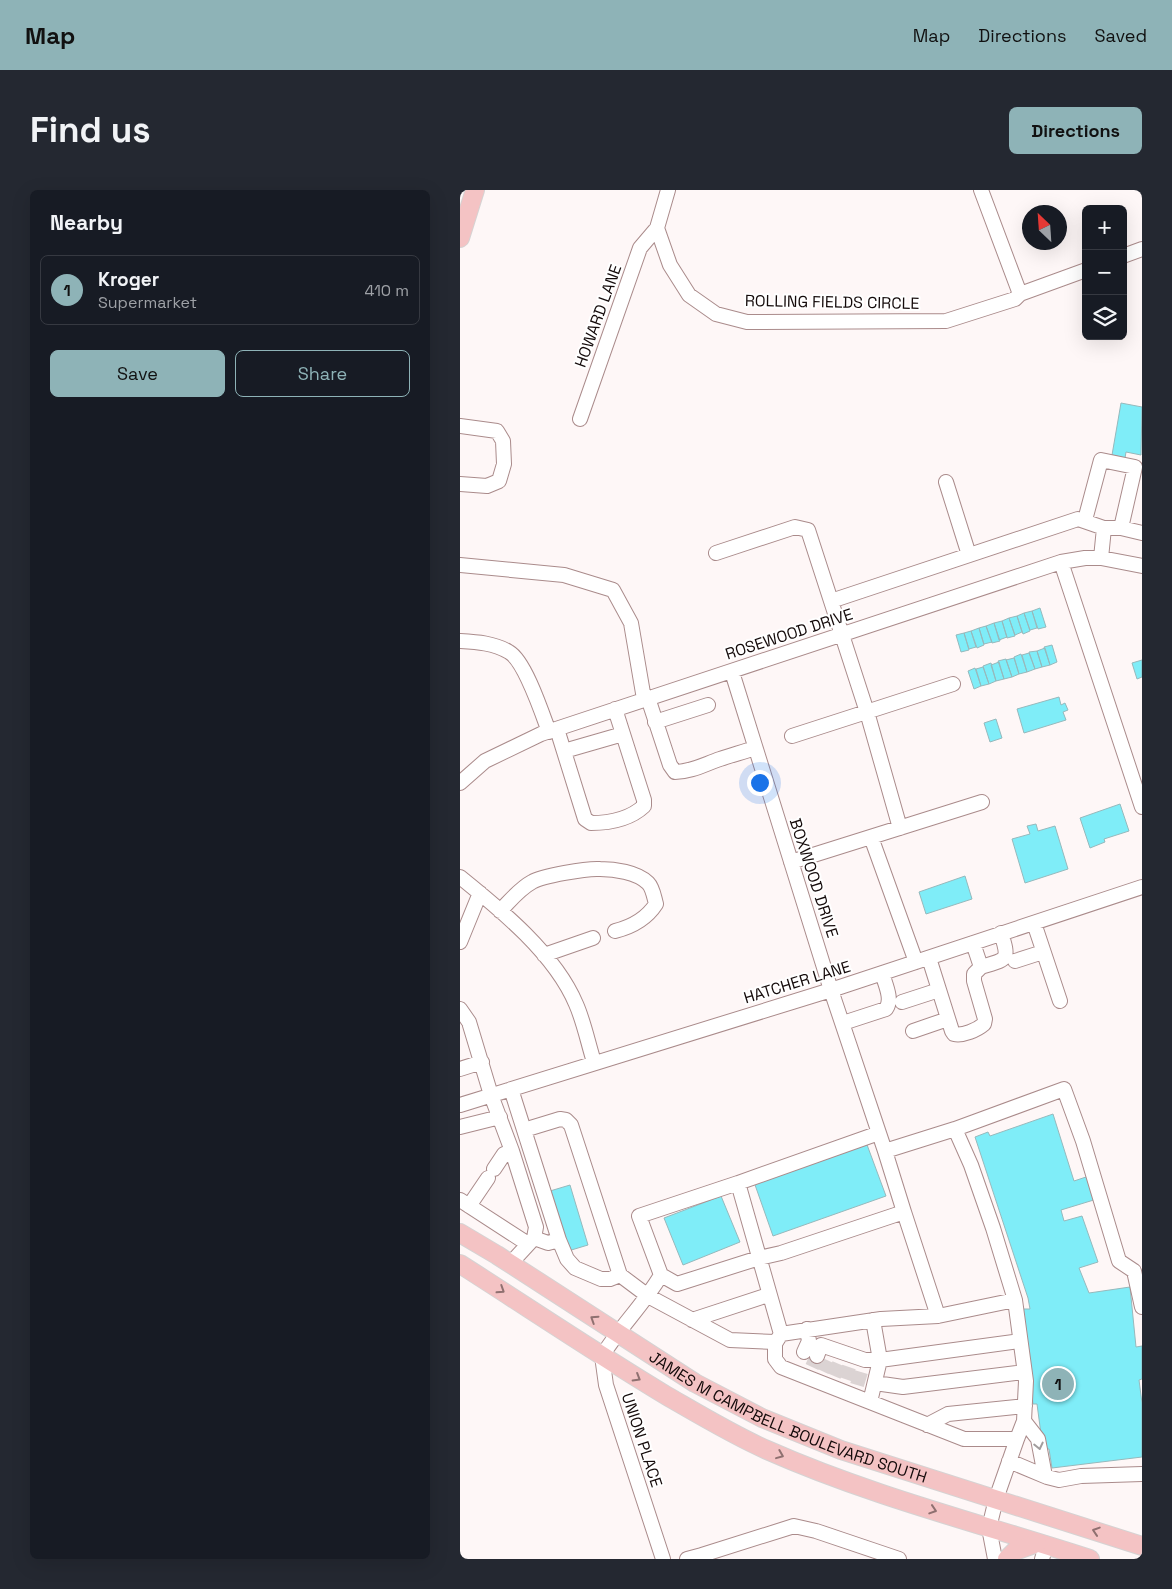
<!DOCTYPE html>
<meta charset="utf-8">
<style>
body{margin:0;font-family:"Space Grotesk",sans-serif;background:#242831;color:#f1f3f6}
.controls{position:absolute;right:15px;top:15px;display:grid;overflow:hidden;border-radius:8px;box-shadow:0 5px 20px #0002}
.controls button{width:45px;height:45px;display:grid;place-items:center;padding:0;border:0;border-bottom:1px solid #363941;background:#171b24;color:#f1f3f6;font:25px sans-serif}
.compass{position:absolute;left:562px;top:15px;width:45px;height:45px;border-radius:50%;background:#171b24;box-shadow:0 5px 20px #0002;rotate:335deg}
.you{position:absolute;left:299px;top:592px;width:18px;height:18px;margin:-12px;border:4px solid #fff;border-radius:50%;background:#1a73e8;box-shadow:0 0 0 8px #1a73e833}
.badge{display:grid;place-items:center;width:32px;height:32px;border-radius:50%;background:#8eb3b7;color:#111;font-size:16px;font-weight:700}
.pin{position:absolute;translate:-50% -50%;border:2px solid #fff;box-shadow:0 1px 5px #0006}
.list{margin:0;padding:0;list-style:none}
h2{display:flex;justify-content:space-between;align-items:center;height:65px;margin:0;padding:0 20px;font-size:21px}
h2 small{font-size:16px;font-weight:400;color:#9ea1a6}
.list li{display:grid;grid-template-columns:32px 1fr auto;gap:15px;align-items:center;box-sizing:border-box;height:70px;margin:0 10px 10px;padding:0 10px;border:1px solid #363941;border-radius:8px}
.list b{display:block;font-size:19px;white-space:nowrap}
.list p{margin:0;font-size:16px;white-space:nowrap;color:#9ea1a6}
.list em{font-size:16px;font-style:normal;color:#9ea1a6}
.actions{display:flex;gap:10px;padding:15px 20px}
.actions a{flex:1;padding:11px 0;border:1px solid #8eb3b7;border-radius:8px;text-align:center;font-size:18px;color:#8eb3b7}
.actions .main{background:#8eb3b7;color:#111}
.icon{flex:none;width:28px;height:28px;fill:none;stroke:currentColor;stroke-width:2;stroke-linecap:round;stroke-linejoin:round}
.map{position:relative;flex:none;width:682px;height:1369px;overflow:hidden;border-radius:8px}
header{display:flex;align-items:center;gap:30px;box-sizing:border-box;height:70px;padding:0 25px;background:#8eb3b7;color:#111}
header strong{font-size:24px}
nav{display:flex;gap:28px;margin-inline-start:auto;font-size:18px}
.intro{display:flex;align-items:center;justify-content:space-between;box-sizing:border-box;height:120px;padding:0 30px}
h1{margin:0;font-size:35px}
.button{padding:12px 22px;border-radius:8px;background:#8eb3b7;color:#111;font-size:18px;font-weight:700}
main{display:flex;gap:30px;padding:0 30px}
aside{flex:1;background:#171b24;border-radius:8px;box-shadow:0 5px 20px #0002}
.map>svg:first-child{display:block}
</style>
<header>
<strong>Map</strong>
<nav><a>Map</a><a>Directions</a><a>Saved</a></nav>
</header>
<div class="intro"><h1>Find us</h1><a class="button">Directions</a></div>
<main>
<aside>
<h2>Nearby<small></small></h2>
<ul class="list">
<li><span class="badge">1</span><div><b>Kroger</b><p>Supermarket</p></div><em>410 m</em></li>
</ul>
<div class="actions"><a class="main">Save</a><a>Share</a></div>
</aside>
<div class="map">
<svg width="682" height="1369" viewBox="0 0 682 1369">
<rect width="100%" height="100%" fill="#fef7f7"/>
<path fill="#7fedf8" stroke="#96b9bc" d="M661 213 682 217 681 265 666 262 665 268 652 265Z
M580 418 586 437 578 439 572 421Z
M572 421 577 438 570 440 564 423Z
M564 423 570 441 563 444 557 426Z
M557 426 562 442 555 445 549 428Z
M549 428 555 446 547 448 542 431Z
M542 431 547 447 539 450 534 433Z
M534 433 540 451 532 453 526 436Z
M526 436 532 452 524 454 519 438Z
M519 438 524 455 517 458 511 441Z
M511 441 516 457 509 459 504 443Z
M504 443 509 460 501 462 496 445Z
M592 455 597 472 590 475 584 457Z
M585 458 590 475 582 477 577 461Z
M577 461 582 477 575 479 569 462Z
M569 463 575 479 567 482 562 465Z
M561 464 567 482 559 484 554 467Z
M554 468 559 484 552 487 546 470Z
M546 469 552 487 544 489 538 471Z
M682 470V487L677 489 672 473Z
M539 472 544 489 536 491 531 475Z
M531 473 536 491 529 494 523 476Z
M523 477 529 494 521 496 516 479Z
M515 478 521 496 514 499 508 481Z
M599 507 601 515 605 513 608 520 603 522 606 530 564 543 557 519Z
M536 529 542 548 530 552 524 533Z
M660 614 669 641 644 649 645 652 630 658 620 628Z
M576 634 578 641 595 636 608 679 565 693 552 649 570 644 567 636Z
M505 686 512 709 466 724 459 702Z
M593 924 614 991 629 986 637 1009 601 1020 604 1031 622 1026 638 1072 619 1078 629 1103 670 1097 676 1157 682 1156V1189L679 1190 682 1213V1267L592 1278 589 1259H583L577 1214H573L562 1119H570L568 1108 515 947 528 942 530 946Z
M406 952 426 1006 313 1046 294 992Z
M110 995 128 1055 108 1061 90 1001Z
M261 1006 280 1052 223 1075 204 1028Z"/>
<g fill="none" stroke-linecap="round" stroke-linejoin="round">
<path stroke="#dbd3d3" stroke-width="14" stroke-dasharray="14 7" stroke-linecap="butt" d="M352 1177 357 1166
M362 1181 367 1170
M374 1186 379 1174
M385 1189 389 1177
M397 1195 401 1182"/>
<g stroke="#aa8b8b" stroke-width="16">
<path id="minor" d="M208 0 197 38 210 75 229 105 256 124 287 132 486 131 555 109 560 104 626 80
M521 0 560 104
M663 66 682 59
M120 229 180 58 197 38
M0 236 37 241 43 251 44 274 39 291 27 296 0 294
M486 292 509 365
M625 330 641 270 675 277 661 338
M256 363 335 337 348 340 407 522 440 638
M641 368 644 338
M601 372 682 617
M0 375 104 385 153 400 171 433 184 509
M371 411 618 329 644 338H661L682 343
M0 451C17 452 34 453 49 462 65 471 82 523 89 542
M188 508 210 575 215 582C231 582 245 574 260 569 272 565 283 562 295 558
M195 532 248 515
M97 539 125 629 131 633C150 633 170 629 184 616V610L155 519
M332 546 493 494
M104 561 163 544
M0 593 25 571 81 544 601 372 625 368H641L682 376
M411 647 456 772
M331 672 522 612
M0 687C41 720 95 764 116 814 124 832 128 853 134 872
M40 721C50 711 59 699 72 692 82 686 127 678 140 679 154 679 177 682 188 693 193 698 194 707 196 714 187 728 171 737 155 741
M574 733 600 811
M0 752 20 703
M84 765 133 748
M469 768 492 841 494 844C503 846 517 840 524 834L525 829 514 791V784L521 777 513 753
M555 771 583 762
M521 777C547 769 550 771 541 743
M442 812 479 800
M0 819 9 832 31 905 52 961 76 1037 74 1048 50 1074
M383 833 426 819C433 809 425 794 422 783
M453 841 488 829
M0 879 22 872
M51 899 99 1050
M0 915 371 800 682 697
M0 937 40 927
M495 939 604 899 623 951 659 1071 674 1081
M64 940 100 929 106 930 111 935 160 1085 188 1106 270 1150 315 1152V1169L321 1177 504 1249H557L536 1309 529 1338 535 1369
M425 961 495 939 511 975 533 1038 555 1110 566 1191 564 1231 557 1249
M34 979 44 964 52 961
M278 993 419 943
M0 1010 68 1054
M9 1016 28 988
M444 1022 478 1126
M74 1048 88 1053 99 1050 107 1069 115 1078 141 1089H150L160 1085
M674 1081 682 1117
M201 1085 217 1094 299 1068 321 1063 444 1022 425 961 371 800 272 482
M232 1130 308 1105
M316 1152 321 1144 421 1129 478 1126 555 1110
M344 1162 349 1151 347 1139
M357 1166 361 1155 405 1170H420L413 1130
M415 1193 443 1197 564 1182
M410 1212 420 1170 560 1151
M564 1231 578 1249 585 1286
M467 1235 488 1224 565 1216
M549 1271 587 1287 599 1290 621 1286 682 1284
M203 1369 146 1195 142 1166C160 1137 184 1114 201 1085L179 1026 278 993 321 1144
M227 1369 242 1365
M244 1369 242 1365 334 1336 356 1341 439 1369
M582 1369 586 1356"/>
</g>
<g stroke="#d5d3d3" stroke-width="20">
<g id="major">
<path d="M0 48 15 0"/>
<path id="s1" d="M0 1043 37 1065 235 1193 302 1228 381 1260 682 1356"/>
<path d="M0 1074C69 1118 137 1164 207 1206 240 1225 273 1245 307 1260 411 1306 522 1334 630 1369"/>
<path d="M547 1369 555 1361 577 1353"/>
</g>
</g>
<use href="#minor" stroke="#fff" stroke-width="14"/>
<use href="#major" stroke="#f4c3c4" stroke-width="18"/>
</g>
<defs><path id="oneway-chevron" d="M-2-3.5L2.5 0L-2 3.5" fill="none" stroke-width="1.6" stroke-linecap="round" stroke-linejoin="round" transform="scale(1.25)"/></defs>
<g stroke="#8f7070">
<use href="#oneway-chevron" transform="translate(41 1100) rotate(33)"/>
<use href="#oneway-chevron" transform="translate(134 1129) rotate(-147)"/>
<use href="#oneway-chevron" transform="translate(177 1188) rotate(31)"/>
<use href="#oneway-chevron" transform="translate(320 1265) rotate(22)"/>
<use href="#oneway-chevron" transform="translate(473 1320) rotate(18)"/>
<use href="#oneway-chevron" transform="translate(636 1341) rotate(-162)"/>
</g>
<use stroke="#a19d9d" href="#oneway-chevron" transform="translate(579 1256) rotate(77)"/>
<g text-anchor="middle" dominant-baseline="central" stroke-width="4" stroke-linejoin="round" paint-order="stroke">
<g font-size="16" fill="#140a0a" stroke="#fff">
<text transform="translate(372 112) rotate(1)">ROLLING FIELDS CIRCLE</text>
<text transform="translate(138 126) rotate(-70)">HOWARD LANE</text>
<text transform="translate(329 444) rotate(-18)">ROSEWOOD DRIVE</text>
<text transform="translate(354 688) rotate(72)">BOXWOOD DRIVE</text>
<text transform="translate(337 792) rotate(-17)">HATCHER LANE</text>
<text stroke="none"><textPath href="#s1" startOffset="378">JAMES M CAMPBELL BOULEVARD SOUTH</textPath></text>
<text transform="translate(182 1250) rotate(72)">UNION PLACE</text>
</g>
</g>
</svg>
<div class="controls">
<button>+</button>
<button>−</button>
<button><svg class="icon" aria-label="layers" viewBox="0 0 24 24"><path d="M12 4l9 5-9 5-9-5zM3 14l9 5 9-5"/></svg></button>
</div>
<svg class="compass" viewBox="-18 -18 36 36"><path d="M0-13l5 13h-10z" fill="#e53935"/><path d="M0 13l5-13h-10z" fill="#9ea1a6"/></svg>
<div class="you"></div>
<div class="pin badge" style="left:598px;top:1194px">1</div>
</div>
</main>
